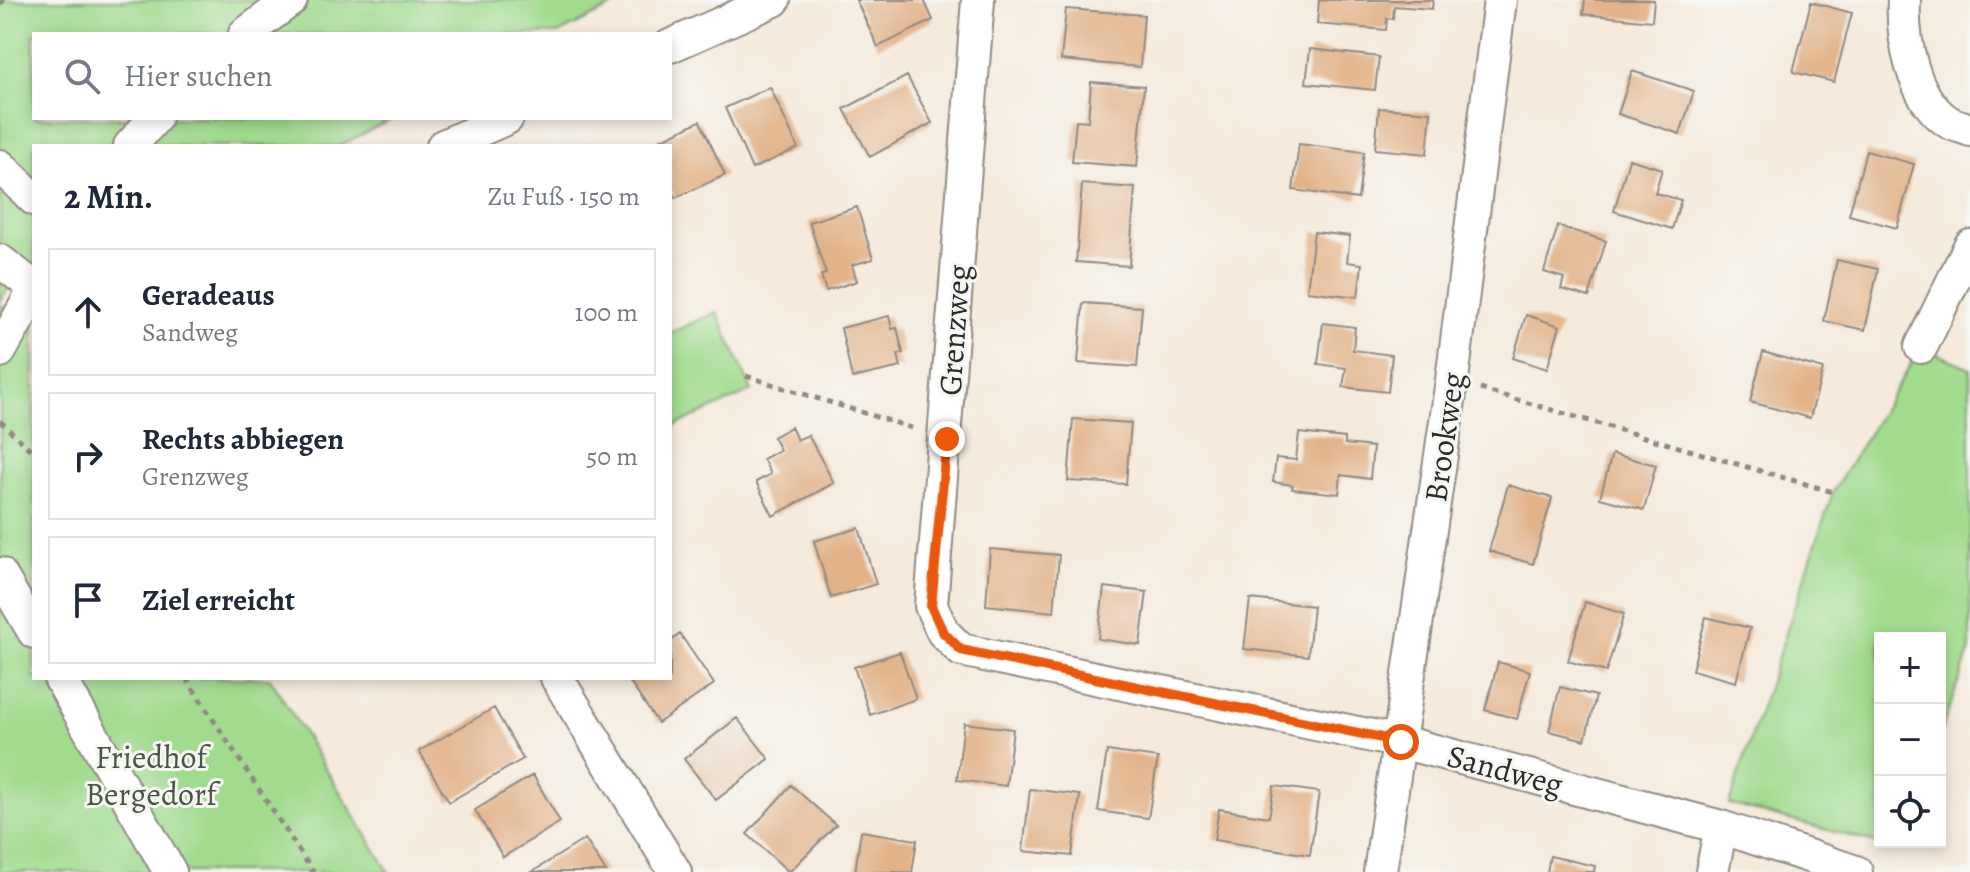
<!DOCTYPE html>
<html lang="de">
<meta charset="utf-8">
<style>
body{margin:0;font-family:Alegreya,serif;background:#f6f6f7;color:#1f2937}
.controls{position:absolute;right:24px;bottom:24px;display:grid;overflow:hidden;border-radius:0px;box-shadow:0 4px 12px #0003}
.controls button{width:72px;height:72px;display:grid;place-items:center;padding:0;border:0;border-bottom:2px solid #e0e1e3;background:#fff;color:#1f2937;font:40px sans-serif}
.stop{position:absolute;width:24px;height:24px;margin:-18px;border:6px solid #ea580c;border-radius:50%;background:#fff}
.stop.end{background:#ea580c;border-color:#fff;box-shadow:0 2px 8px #0008}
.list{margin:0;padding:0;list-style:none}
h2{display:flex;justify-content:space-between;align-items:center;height:104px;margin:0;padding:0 32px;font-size:34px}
h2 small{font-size:26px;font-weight:400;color:#747a83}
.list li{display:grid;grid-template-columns:52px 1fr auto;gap:24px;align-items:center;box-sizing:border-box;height:128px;margin:0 16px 16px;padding:0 16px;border:2px solid #e0e1e3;border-radius:0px}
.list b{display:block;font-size:30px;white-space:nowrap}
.list p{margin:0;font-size:26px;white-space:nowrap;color:#747a83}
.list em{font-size:26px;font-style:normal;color:#747a83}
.icon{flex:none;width:44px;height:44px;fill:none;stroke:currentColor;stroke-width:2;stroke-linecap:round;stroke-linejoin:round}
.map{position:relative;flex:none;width:1970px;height:872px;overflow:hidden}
.search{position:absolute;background:#fff;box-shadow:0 4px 12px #0003;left:32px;top:32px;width:640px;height:88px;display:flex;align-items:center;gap:20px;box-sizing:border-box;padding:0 28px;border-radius:0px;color:#747a83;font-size:30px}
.panel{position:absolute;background:#fff;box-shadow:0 4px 12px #0003;left:32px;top:144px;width:640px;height:536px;border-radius:0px}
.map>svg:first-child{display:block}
</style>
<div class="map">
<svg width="1970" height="872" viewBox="0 0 1970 872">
<rect width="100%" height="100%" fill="#f6f6f2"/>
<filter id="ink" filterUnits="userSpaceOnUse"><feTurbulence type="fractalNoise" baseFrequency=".0125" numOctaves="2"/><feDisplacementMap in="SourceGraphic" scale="16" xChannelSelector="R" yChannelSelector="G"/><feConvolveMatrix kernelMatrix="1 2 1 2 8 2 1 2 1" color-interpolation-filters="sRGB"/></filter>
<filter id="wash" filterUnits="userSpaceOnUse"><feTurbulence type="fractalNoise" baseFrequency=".006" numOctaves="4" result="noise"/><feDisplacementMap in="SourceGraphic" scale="32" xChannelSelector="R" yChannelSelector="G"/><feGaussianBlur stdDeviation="1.8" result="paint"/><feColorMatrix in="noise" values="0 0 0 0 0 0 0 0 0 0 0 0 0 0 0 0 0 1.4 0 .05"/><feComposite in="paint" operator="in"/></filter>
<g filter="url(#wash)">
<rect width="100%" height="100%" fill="#f5eadb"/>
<path fill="#a0db8e" stroke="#66835c" stroke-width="2" d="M0 0H625L558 34H34V118H394L339 146H34V268L16 276 0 301Z
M0 304 34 327V678H270L389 872H0Z
M717 312 752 391 670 428V333Z
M1921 347 1970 368V650L1940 734V638H1880V842H1901L1899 849 1729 804 1833 492Z"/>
<g id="blocks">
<path fill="#e2b389" d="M856 0H924L933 20 878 47Z
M1319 0H1433L1432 9 1394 6 1393 19 1387 18 1386 30 1317 24Z
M1585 0H1654L1652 21 1583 14Z
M1811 2 1852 13 1834 82 1793 72Z
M1066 9 1144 15 1140 67 1061 60Z
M1310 49 1379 57 1375 90 1306 83Z
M1632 71 1694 91 1680 134 1618 114Z
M907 76 932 123 870 157 844 109Z
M1091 82 1144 86 1137 167 1072 162 1076 120 1088 121Z
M770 87 798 148 752 169 725 108Z
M1379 108 1431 112 1427 154 1375 149Z
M700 121 725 175 675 198 670 187V146H647Z
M1299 144 1364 152 1358 199 1293 190Z
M1866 151 1914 164 1897 228 1849 215Z
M1629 159 1662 169 1655 193 1681 200 1672 229 1614 211Z
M1082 184 1135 188 1129 266 1076 262Z
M857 207 873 259 852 265 857 281 826 291 821 275 826 274 809 222Z
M1558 226 1606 241 1589 297 1561 289 1564 278 1544 272Z
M1314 232 1350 236 1347 262 1362 264 1358 297 1307 291Z
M1837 260 1878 269 1865 330 1824 321Z
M1083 303 1142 307 1137 367 1078 363Z
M1526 315 1560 326 1547 369 1513 358Z
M889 316 892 329 897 328 903 353 898 354 901 367 852 378 841 328Z
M1323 323 1355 327 1353 350 1392 355 1388 392 1343 387 1346 368 1318 364Z
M1763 352 1823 369 1810 418 1750 402Z
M1073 419 1131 423 1126 484 1068 481Z
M791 427 797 440 808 435 834 483 773 516 756 482 771 474 763 459 780 450 773 437Z
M1299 433 1345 438V444L1373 447 1370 479 1341 475 1339 494 1292 489 1293 485 1273 482 1276 458 1296 460Z
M1612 454 1656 465 1644 510 1600 498Z
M1508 485 1552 498 1533 564 1489 551Z
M859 528 876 584 831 598 814 541Z
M990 549 1059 555 1054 612 986 605Z
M1104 587 1147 592 1140 645 1098 639Z
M1250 599 1313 606 1308 656 1244 649Z
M1585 602 1624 614 1606 672 1568 661Z
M1706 617 1750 628 1736 682 1692 670Z
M680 634 714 684 658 723 627 678H670V642Z
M900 652 916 699 870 715 854 667Z
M1498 662 1530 671 1517 719 1485 710Z
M1560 687 1596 696 1585 740 1549 731Z
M494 708 523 759 449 802 419 751Z
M737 718 769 759 716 800 684 759Z
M964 723 1013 729 1006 786 957 780Z
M1107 751 1158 758 1148 818 1098 811Z
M533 775 560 822 503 857 475 810Z
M791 785 836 825 789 872 747 834Z
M1274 786 1319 792 1310 855 1214 840 1219 809 1269 817Z
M1030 789 1080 795 1072 856 1023 851Z
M861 831 917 840 912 872H855Z
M585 839 606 872H532Z
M1550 856 1595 866 1594 872H1547Z"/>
</g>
</g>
<g filter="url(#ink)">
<use href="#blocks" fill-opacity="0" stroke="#908a83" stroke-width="2"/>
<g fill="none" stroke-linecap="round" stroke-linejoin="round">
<g stroke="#908a83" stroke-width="36">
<path id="minor" d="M978 0 931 606 943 632 961 650 1401 742 1721 827 1856 872
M1904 0C1902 38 1912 97 1947 121 1953 125 1963 127 1970 130
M245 34 291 0
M670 46 774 0
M130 146 155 118
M443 146 507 118
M0 166 34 199
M0 261 34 287
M1921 347 1970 246
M0 351 34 291
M0 574 34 632
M60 678 170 872
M557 678 675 872
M1380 872 1452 380 1500 0
M1712 872 1721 827"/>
</g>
<path stroke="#908a83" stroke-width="5" stroke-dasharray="6 6" stroke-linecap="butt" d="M0 4 4 0
M746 376 915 429
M1480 389 1833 492
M0 421 34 453
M186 678 313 872"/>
<use href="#minor" stroke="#fff" stroke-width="32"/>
</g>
</g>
<g fill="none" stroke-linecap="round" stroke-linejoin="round" filter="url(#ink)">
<path stroke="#ea580c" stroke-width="10" d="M947 439 931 606 943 632 961 650 1401 742"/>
</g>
<g text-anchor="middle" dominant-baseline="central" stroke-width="6" stroke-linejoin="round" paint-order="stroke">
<g font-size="32" fill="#2b2b2b" stroke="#f6f6f2">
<text transform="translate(954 330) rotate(-86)">Grenzweg</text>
<text transform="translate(1444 437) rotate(-82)">Brookweg</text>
<text transform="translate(1505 770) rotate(15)">Sandweg</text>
</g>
<g font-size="32" fill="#485744" stroke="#f6f6f2">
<text x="151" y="757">Friedhof<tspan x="151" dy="37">Bergedorf</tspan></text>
</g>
</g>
</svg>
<div class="controls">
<button>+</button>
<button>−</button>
<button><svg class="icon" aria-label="locate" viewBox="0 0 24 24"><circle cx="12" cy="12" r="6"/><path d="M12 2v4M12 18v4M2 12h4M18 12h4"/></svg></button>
</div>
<div class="stop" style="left:1401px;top:742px"></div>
<div class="stop end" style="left:947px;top:439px"></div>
<div class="search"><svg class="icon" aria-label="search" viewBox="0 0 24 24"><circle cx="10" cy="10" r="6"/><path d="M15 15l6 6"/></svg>Hier suchen</div>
<section class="panel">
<h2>2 Min.<small>Zu Fuß · 150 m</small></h2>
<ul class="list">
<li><svg class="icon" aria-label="ahead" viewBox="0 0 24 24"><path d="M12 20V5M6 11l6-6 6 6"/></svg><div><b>Geradeaus</b><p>Sandweg</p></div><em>100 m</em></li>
<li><svg class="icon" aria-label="right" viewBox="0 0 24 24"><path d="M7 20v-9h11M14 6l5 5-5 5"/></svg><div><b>Rechts abbiegen</b><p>Grenzweg</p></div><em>50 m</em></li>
<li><svg class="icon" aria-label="arrive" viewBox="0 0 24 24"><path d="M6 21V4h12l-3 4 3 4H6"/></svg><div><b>Ziel erreicht</b></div></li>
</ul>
</section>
</div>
